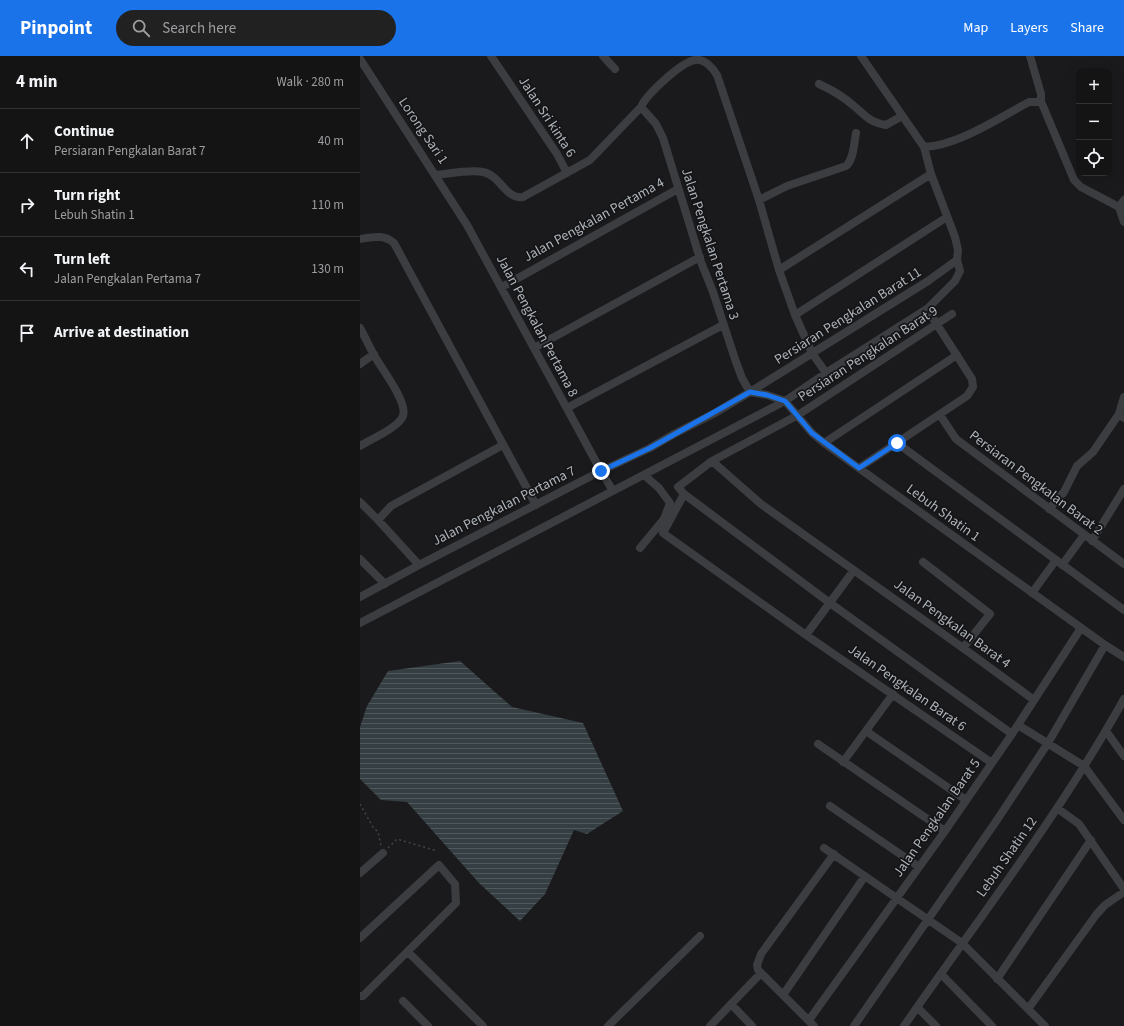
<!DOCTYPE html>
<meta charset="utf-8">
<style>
body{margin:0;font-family:"Source Sans 3",sans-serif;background:#212122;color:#f1f3f6}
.controls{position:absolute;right:12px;top:12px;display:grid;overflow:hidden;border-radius:8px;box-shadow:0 4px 16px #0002}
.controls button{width:36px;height:36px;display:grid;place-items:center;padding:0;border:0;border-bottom:1px solid #333334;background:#141415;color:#f1f3f6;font:20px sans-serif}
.stop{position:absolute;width:12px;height:12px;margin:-9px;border:3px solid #1a73e8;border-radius:50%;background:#fff}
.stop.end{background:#1a73e8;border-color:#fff;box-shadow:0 1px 4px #0008}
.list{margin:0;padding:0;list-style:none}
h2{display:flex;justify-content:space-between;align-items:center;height:52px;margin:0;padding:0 16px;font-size:17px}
h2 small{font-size:13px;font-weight:400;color:#9d9ea0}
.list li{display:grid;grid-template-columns:26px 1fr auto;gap:12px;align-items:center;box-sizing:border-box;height:64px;padding:0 16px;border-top:1px solid #333334}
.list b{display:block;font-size:15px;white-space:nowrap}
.list p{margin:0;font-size:13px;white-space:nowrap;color:#9d9ea0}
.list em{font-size:13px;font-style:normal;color:#9d9ea0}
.icon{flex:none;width:22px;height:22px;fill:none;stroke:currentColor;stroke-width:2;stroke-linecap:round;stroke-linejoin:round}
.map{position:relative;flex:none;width:764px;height:970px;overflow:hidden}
header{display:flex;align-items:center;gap:24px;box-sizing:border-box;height:56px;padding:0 20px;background:#1a73e8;color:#fff}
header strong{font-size:19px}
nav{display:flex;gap:22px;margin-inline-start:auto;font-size:14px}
.search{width:280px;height:36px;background:#212122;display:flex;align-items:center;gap:10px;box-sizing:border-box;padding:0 14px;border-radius:22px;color:#9d9ea0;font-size:15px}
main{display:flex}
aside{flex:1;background:#141415}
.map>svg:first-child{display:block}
</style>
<header>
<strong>Pinpoint</strong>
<div class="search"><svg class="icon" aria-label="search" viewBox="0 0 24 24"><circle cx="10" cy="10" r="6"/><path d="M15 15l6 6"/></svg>Search here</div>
<nav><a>Map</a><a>Layers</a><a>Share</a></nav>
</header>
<main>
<aside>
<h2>4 min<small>Walk · 280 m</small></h2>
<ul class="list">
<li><svg class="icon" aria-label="ahead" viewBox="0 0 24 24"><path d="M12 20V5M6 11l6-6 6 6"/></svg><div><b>Continue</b><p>Persiaran Pengkalan Barat 7</p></div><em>40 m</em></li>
<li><svg class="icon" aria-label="right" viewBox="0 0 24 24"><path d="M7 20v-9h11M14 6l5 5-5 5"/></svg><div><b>Turn right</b><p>Lebuh Shatin 1</p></div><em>110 m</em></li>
<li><svg class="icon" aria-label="left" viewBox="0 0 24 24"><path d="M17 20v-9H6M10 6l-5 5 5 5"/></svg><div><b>Turn left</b><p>Jalan Pengkalan Pertama 7</p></div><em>130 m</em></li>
<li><svg class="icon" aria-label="arrive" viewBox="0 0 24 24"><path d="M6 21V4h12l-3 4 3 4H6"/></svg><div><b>Arrive at destination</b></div></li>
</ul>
</aside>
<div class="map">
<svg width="764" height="970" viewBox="0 0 764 970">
<defs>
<pattern id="water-rules" width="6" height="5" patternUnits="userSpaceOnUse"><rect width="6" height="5" fill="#353f43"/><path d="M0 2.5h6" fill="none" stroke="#50585c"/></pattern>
</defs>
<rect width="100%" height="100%" fill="#1a1a1c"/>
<path fill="url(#water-rules)" d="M100 605 152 651 223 667 263 755 227 778 214 774 185 838 160 865 119 827 47 746 21 744 0 723V671L7 650 28 615Z"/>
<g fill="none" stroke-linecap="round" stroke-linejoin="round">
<path stroke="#414447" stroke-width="1.5" stroke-dasharray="2 3" stroke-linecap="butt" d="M0 748 13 771 18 776 21 790
M28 792 37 783 77 795"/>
<path stroke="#3b3d40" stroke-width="8" d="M131 0 197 98 207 117
M243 0 255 13
M670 0 681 38V46
M0 3 107 169 241 415 253 435
M459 28C472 34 484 41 494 50 506 60 509 66 526 69L542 60
M281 51 296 68 303 82 341 206 353 236 376 306 382 322 390 336
M564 91C597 90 639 62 669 46H681L683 50 714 124 721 131 759 151
M76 119C88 118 111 113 123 116 140 119 146 144 163 141L230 104 281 51C286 39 321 6 335 4 344 2 353 12 357 19L399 144 419 214 435 259 452 297 466 317
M399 144 427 130 486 110C494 103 494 87 496 77
M764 144 759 151 764 166
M0 183C13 181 24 178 34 187L176 449
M419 214 571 118
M142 231 318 133
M592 258 438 359 352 405 318 431 324 438 470 547 652 678
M435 259 587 161
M0 272C5 281 9 290 14 299 21 312 48 346 43 360 38 372 11 383 0 390
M174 292 340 201
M0 308 14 298
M390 336 407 339 425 345 452 377 464 387 745 589 764 601
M764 341 759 358 764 362
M207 352 363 269
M580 359 596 383 764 508
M464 387 597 299
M537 387 764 554
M352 405 401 448 603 592 674 644
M499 412 607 340 613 331 612 323 567 253
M324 438 303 477 446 579 632 707
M0 446 18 464 59 509
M689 453 704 436 717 410 733 396 759 358
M18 464 31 450 143 389
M732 485 764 433
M280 492 304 463 310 447 299 432 284 419
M0 503 25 528
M563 506 630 558 603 592
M702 509 724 479
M672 537 696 504
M0 541 59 509 241 415 290 392 314 378 355 357 390 336 568 225 597 204
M0 567 425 345 466 317 567 253 595 225 600 215 597 204 598 194 595 181 571 118 564 91 501 0
M446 579 494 514
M658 669 724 710 764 764
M506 675 606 744
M746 675 764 700
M458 688 585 775
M483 706 533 638
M470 750 559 811
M697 752 719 768 764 833
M464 792 602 887 685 970
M0 817 23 797
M0 882 79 809 95 828 96 847 3 940H0
M48 896 123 970
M581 918 632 970
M637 923 731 784
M423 939 505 820
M43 945 68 970
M371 948 392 970
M557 951 576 970
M668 953 736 859 745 849 764 836
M449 964 585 775 652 678 721 572
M248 970 340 880
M350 970 401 917
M454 970 398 914 397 909 401 898 474 798
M494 970 637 764 688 687 745 589
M544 970C619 862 700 758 764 643"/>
</g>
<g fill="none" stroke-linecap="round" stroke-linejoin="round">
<path stroke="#1a73e8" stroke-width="5" d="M241 415 290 392 390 336 407 339 425 345 452 377 499 412 537 387"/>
</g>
<g text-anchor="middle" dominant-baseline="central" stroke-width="3.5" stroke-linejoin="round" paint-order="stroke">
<g font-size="14" fill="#aeb4ba" stroke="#151517">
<text transform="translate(187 61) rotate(57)">Jalan Sri kinta 6</text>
<text transform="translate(63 75) rotate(56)">Lorong Sari 1</text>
<text transform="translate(234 164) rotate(-29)">Jalan Pengkalan Pertama 4</text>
<text transform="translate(350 188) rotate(72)">Jalan Pengkalan Pertama 3</text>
<text transform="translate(488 260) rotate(-32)">Persiaran Pengkalan Barat 11</text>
<text transform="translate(177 270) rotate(62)">Jalan Pengkalan Pertama 8</text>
<text transform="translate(508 298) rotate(-33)">Persiaran Pengkalan Barat 9</text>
<text transform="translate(676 427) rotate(37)">Persiaran Pengkalan Barat 2</text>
<text transform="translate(144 450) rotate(-27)">Jalan Pengkalan Pertama 7</text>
<text transform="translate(583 457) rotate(36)">Lebuh Shatin 1</text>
<text transform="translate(592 568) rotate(36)">Jalan Pengkalan Barat 4</text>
<text transform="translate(547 632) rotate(35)">Jalan Pengkalan Barat 6</text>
<text transform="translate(577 762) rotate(-55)">Jalan Pengkalan Barat 5</text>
<text transform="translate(647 801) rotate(-55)">Lebuh Shatin 12</text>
</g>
</g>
</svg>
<div class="controls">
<button>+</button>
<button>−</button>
<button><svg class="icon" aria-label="locate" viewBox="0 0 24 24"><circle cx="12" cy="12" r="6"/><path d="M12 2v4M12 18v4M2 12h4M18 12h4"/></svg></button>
</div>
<div class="stop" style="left:537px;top:387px"></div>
<div class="stop end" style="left:241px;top:415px"></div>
</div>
</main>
